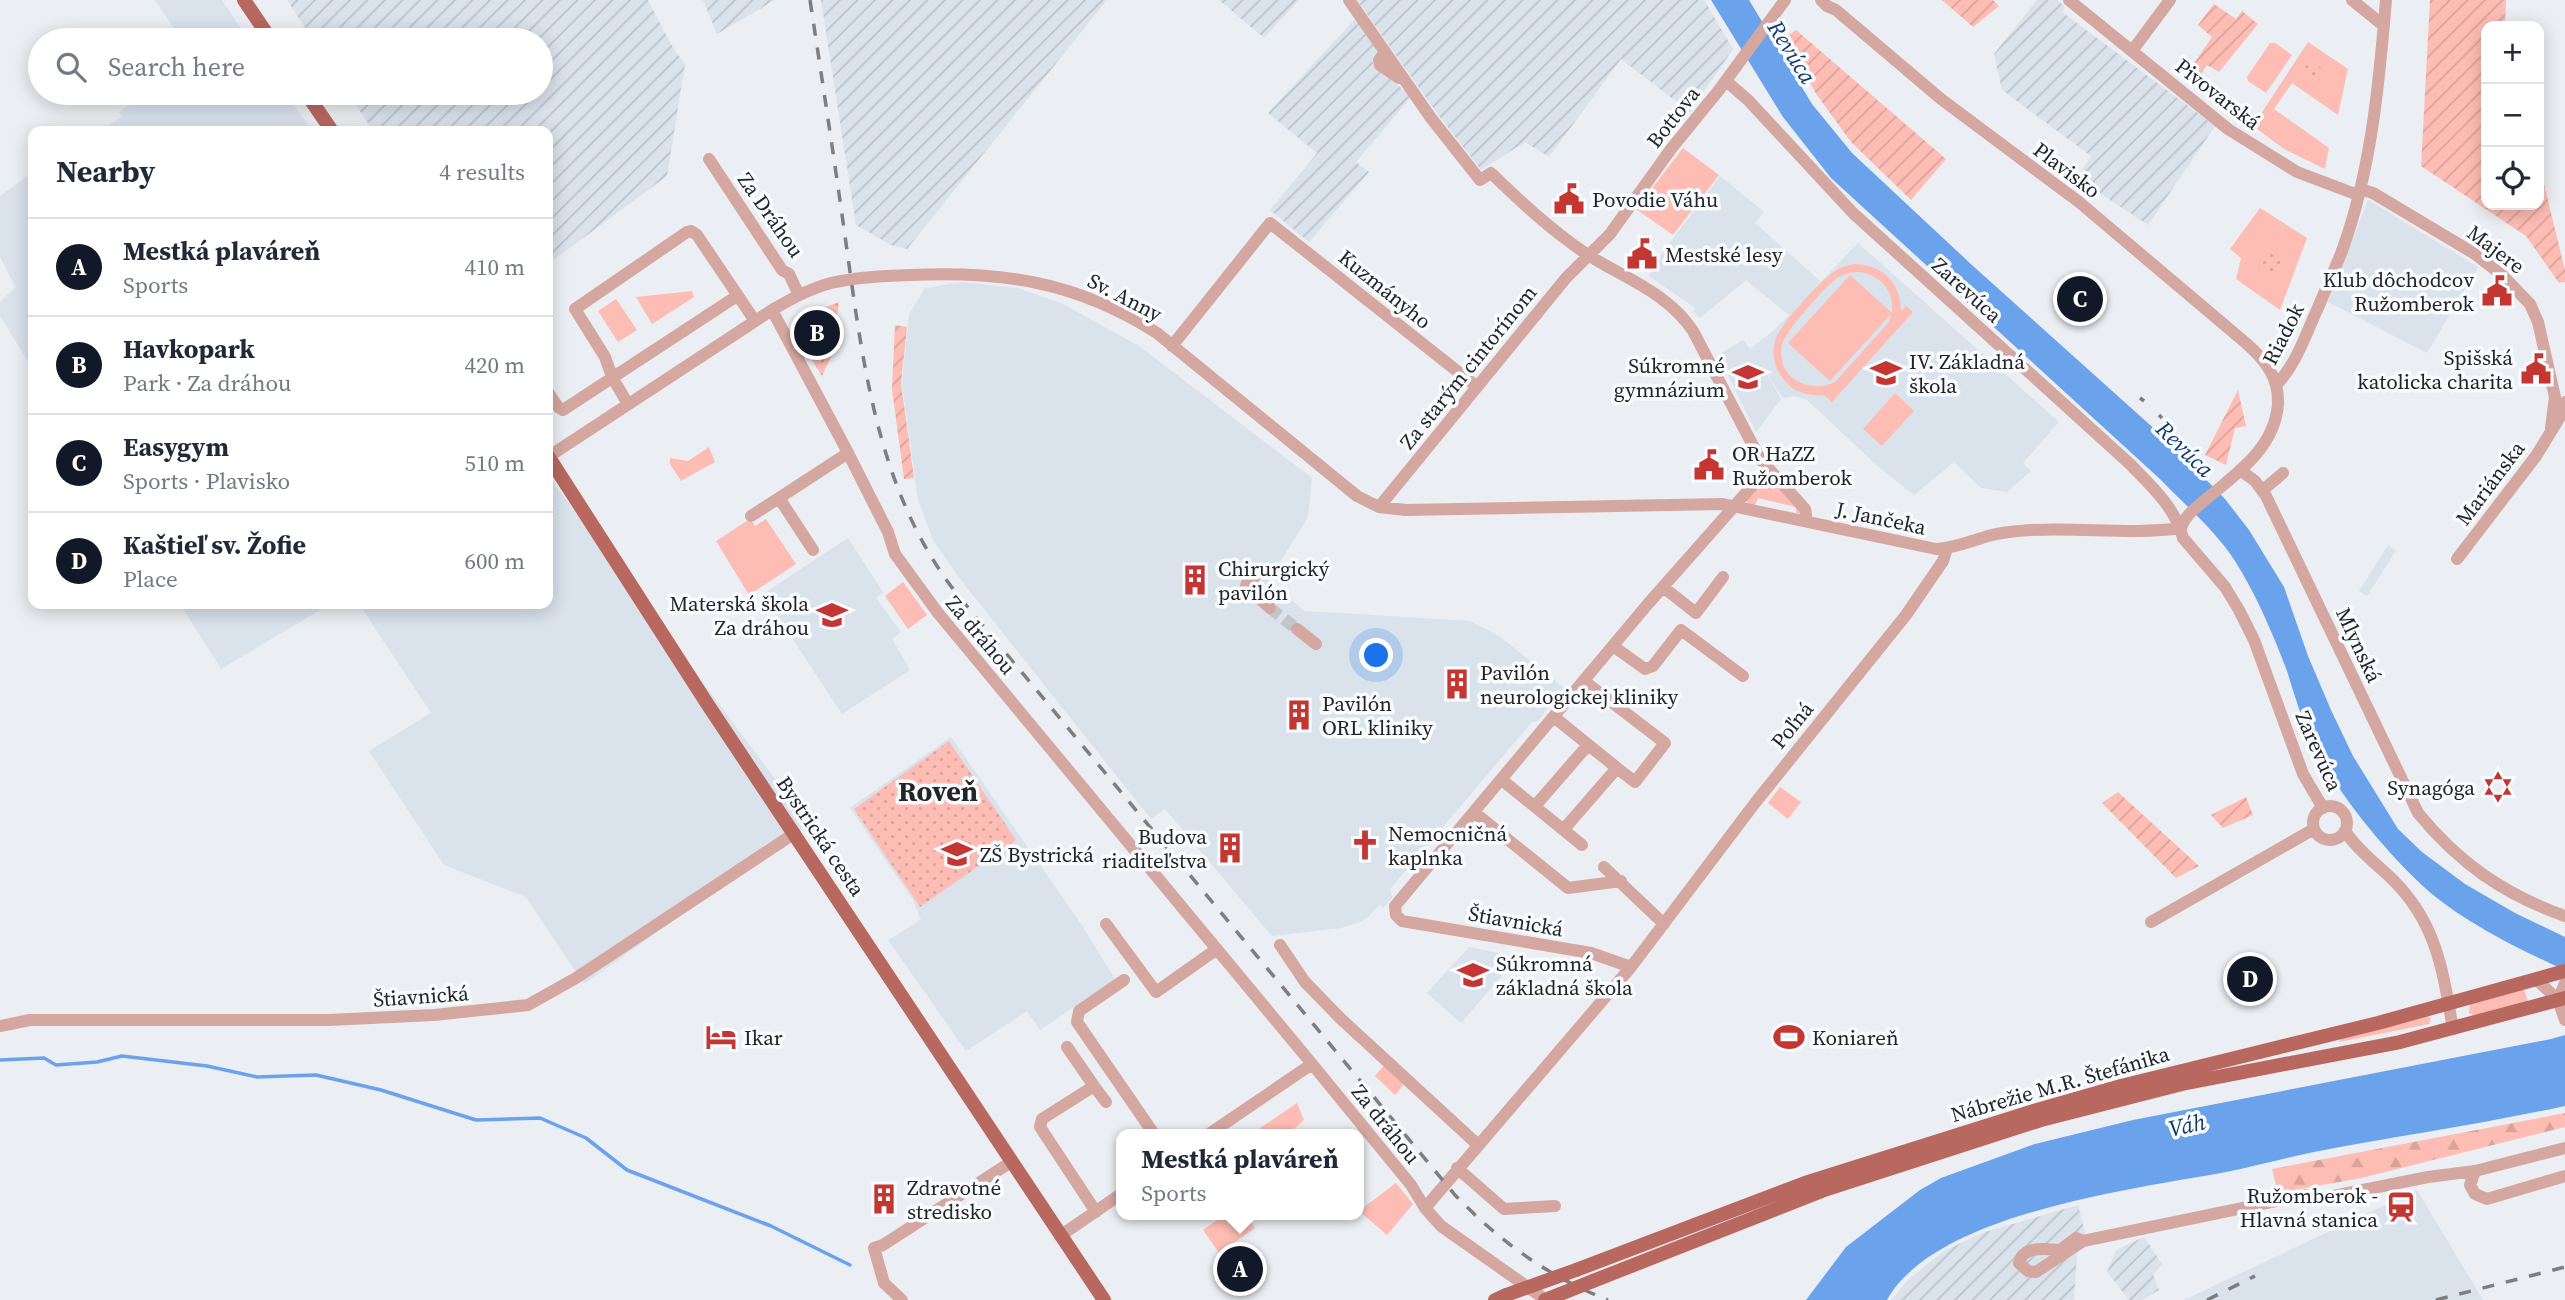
<!DOCTYPE html>
<meta charset="utf-8">
<style>
body{margin:0;font-family:"Source Serif 4",serif;background:#f6f6f7;color:#1f2937}
.controls{position:absolute;right:21px;top:21px;display:grid;overflow:hidden;border-radius:14px;box-shadow:0 4px 18px #0003}
.controls button{width:63px;height:63px;display:grid;place-items:center;padding:0;border:0;border-bottom:2px solid #e0e1e3;background:#fff;color:#1f2937;font:35px sans-serif}
.you{position:absolute;left:1377px;top:656px;width:24px;height:24px;margin:-18px;border:5px solid #fff;border-radius:50%;background:#1a73e8;box-shadow:0 0 0 10px #1a73e833}
.badge{display:grid;place-items:center;width:46px;height:46px;border-radius:50%;background:#111827;color:#fff;font-size:23px;font-weight:700}
.pin{position:absolute;translate:-50% -50%;border:4px solid #fff;box-shadow:0 2px 7px #0006}
.popup{position:absolute;left:1116px;top:1129px;width:248px;height:91px;box-sizing:border-box;display:grid;place-content:center;border-radius:14px;background:#fff;filter:drop-shadow(0 2px 5px #0005);font-size:23px;white-space:nowrap;color:#747a83}
.popup b{font-size:26px;color:#1f2937}
.popup::after{content:'';position:absolute;left:50%;top:100%;margin-left:-14px;border:14px solid transparent;border-top-color:#fff}
.list{margin:0;padding:0;list-style:none}
h2{display:flex;justify-content:space-between;align-items:center;height:91px;margin:0;padding:0 28px;font-size:30px}
h2 small{font-size:23px;font-weight:400;color:#747a83}
.list li{display:grid;grid-template-columns:46px 1fr auto;gap:21px;align-items:center;box-sizing:border-box;height:98px;padding:0 28px;border-top:2px solid #e0e1e3}
.list b{display:block;font-size:26px;white-space:nowrap}
.list p{margin:0;font-size:23px;white-space:nowrap;color:#747a83}
.list em{font-size:23px;font-style:normal;color:#747a83}
.icon{flex:none;width:38px;height:38px;fill:none;stroke:currentColor;stroke-width:2;stroke-linecap:round;stroke-linejoin:round}
.map{position:relative;flex:none;width:2565px;height:1300px;overflow:hidden}
.search{position:absolute;background:#fff;box-shadow:0 4px 18px #0003;left:28px;top:28px;width:525px;height:77px;display:flex;align-items:center;gap:18px;box-sizing:border-box;padding:0 24px;border-radius:38px;color:#747a83;font-size:26px}
.panel{position:absolute;background:#fff;box-shadow:0 4px 18px #0003;left:28px;top:126px;width:525px;height:483px;border-radius:14px}
.map>svg:first-child{display:block}
</style>
<div class="map">
<svg width="2565" height="1300" viewBox="0 0 2565 1300">
<defs>
<pattern id="industrial-furrows" width="10" height="10" patternUnits="userSpaceOnUse" patternTransform="scale(1.75)"><rect width="10" height="10" fill="#dae2ec"/><path d="M-1 1l2-2M0 10L10 0M9 11l2-2" fill="none" stroke="#bbc2ca"/></pattern>
<pattern id="forest-firs" width="22" height="20" patternUnits="userSpaceOnUse" patternTransform="scale(1.75)"><rect width="22" height="20" fill="#febdb4"/><path d="M5 1l3.5 6h-7zM16 11l3.5 6h-7z" fill="#d9a29b"/></pattern>
<pattern id="park-dots" width="8" height="8" patternUnits="userSpaceOnUse" patternTransform="scale(1.75)"><rect width="8" height="8" fill="#febdb4"/><path d="M2 2h.1M6 6h.1" fill="none" stroke="#d9a29b" stroke-width="1.8" stroke-linecap="round"/></pattern>
<pattern id="garden-furrows" width="10" height="10" patternUnits="userSpaceOnUse" patternTransform="scale(1.75)"><rect width="10" height="10" fill="#febdb4"/><path d="M-1 1l2-2M0 10L10 0M9 11l2-2" fill="none" stroke="#d9a29b"/></pattern>
</defs>
<rect width="100%" height="100%" fill="#ebeef2"/>
<path fill="#dae2ec" d="M155 0H222L249 40H182Z
M148 93H285L312 131H99L122 117 119 112Z
M33 172V370L0 316V302L15 287 0 256V196Z
M1720 176 1764 212 1755 223 1820 281 1812 291 1858 243 2059 422 2023 463 2031 471 2007 492 1981 488 1954 462 1914 495 1882 470 1807 400 1794 396 1783 398 1766 373 1781 399 1756 432 1718 355 1743 340 1750 349 1773 331 1789 315 1746 280 1700 318 1693 311 1695 308 1649 276 1665 249Z
M2368 200 2478 267 2427 353 2328 302Z
M962 282 1017 288 1061 303 1139 346 1312 478 1308 517 1269 580 1304 611 1470 621 1499 636 1564 688 1537 722H1532L1390 889 1392 898 1383 908 1380 904 1368 917 1357 923 1341 928 1272 936 1165 809 1151 819 967 588 934 542 918 500 902 383 909 314 925 288Z
M548 476 809 824 584 984 526 897 444 865 369 751 431 713 359 604H548Z
M848 538 883 592 876 598 901 632 892 639 910 670 842 714 763 594Z
M2388 545 2396 551 2367 596 2359 591Z
M180 604H330L221 669Z
M951 737 1081 924 1115 979 1040 1030 1027 1011 966 1051 888 940 921 920 913 900 850 808Z
M1469 947 1518 957 1461 1023 1427 993Z
M2417 1190 2483 1300H2184Z"/>
<path fill="url(#industrial-furrows)" d="M287 0H648L673 48 685 64 667 176 548 264V131H373L348 93H541V40H313Z
M703 0H775L717 34Z
M821 0H1107L907 249 891 245 856 225Z
M1219 0H1299L1264 38Z
M1357 0H1704L1733 49 1690 112 1621 59 1549 157 1525 142 1481 170 1439 116Z
M2037 0H2057L2065 7 2062 12 2215 126 2148 225 2077 178 2091 156 2002 90 1994 54Z
M1356 18 1373 39 1378 57 1372 62 1411 97 1356 162 1369 172 1309 242 1270 210 1317 153 1268 113Z
M2078 1205 2088 1245 2077 1253 2074 1300H1891L1909 1279 1944 1251 1982 1233Z
M2144 1237 2162 1264 2153 1275 2159 1290 2142 1300H2129L2107 1272 2116 1250Z"/>
<path fill="#febdb4" fill-rule="evenodd" d="M2308 42 2348 69 2338 115 2292 83 2274 109 2329 148 2325 169 2284 149 2253 126Z
M2270 43H2275L2292 55 2266 93 2248 81 2247 77Z
M1683 148 1719 175 1673 235 1636 209Z
M2260 208 2307 238 2280 310 2236 279 2241 258 2230 249Z
M1855 264C1883 265 1901 283 1901 311L1906 306 1913 312 1832 402 1824 395C1809 396 1795 393 1785 381 1775 370 1771 355 1775 341 1779 325 1820 281 1835 271 1841 267 1848 265 1855 264ZM1858 272C1880 274 1895 291 1892 313L1850 275 1788 343 1830 381 1891 314 1889 322 1835 382C1809 395 1775 377 1782 345 1785 331 1825 287 1837 278 1844 274 1851 272 1858 272Z
M692 291 694 297 652 324 636 297Z
M616 299 637 330 618 342 598 311Z
M1895 393 1914 411 1882 446 1863 429Z
M709 447 715 462 681 481 670 464V458L688 461Z
M1764 479H1769L1799 507V513H1796V507L1758 498 1755 506 1747 504 1748 498Z
M750 519 755 526 766 519 796 564 749 595 716 541Z
M903 582 927 615 908 629 885 596Z
M1780 787 1801 802 1788 819 1768 803Z
M2524 989 2528 1002 2474 1016 2469 1013 2470 1004Z
M2428 1016 2431 1019 2429 1024 2339 1042 2341 1039Z
M1384 1065 1404 1084 1395 1095 1375 1076Z
M1297 1103 1304 1120 1288 1134 1253 1133Z
M1396 1183 1413 1204 1387 1235 1359 1211Z
M1224 1215H1246L1255 1228 1219 1253 1203 1230Z"/>
<path fill="url(#forest-firs)" d="M2565 1113V1127L2361 1178 2278 1193 2272 1169Z"/>
<path fill="url(#park-dots)" d="M2310 60 2326 71 2317 84 2301 73Z
M2270 253 2282 262 2270 278 2258 269Z
M839 302 832 355 822 376 803 346 794 319Z
M949 741 1016 840 920 907 854 809Z"/>
<path fill="url(#garden-furrows)" d="M1942 0H1993L1999 6 1973 27Z
M2430 0H2506L2505 26H2486V205H2539V164L2565 270V282L2559 283 2526 236 2421 166Z
M2214 4 2236 19 2242 11 2258 24 2219 72 2207 65 2193 86 2184 78 2212 37 2198 25Z
M1796 30 1946 159 1911 200 1851 142 1817 95 1783 39Z
M895 325 907 327 901 383 914 478 904 479 892 389Z
M2238 390 2246 426 2235 428 2226 465 2205 455Z
M2118 792 2199 866 2176 878 2102 803Z
M2246 797 2253 815 2223 828 2211 815Z"/>
<path fill="#6aa2ec" d="M1711 0H1749L1812 104 1852 153 1973 266 2169 442 2225 499 2249 530 2284 587 2308 656 2331 710 2353 756 2398 829 2422 852 2465 884 2515 913 2565 937V970C2520 950 2460 920 2424 887 2385 851 2337 793 2314 745 2302 722 2295 696 2287 671 2273 634 2256 594 2235 561 2215 530 2185 505 2160 479L1831 178 1783 117Z
M2565 1035V1106C2482 1124 2398 1136 2314 1152 2285 1158 2256 1166 2226 1172 2135 1189 1935 1213 1887 1300H1806L1846 1247 1920 1190 1941 1178 2035 1144 2133 1120 2551 1039Z"/>
<g fill="none" stroke-linecap="round" stroke-linejoin="round">
<path stroke="#6aa2ec" stroke-width="3.5" d="M0 1060 44 1058 56 1065 97 1062 122 1056 207 1066 257 1077 316 1075 381 1090 476 1120 540 1118 586 1138 627 1170 771 1226 850 1265"/>
<path stroke="#c3c6c9" stroke-width="12" stroke-dasharray="12 6" stroke-linecap="butt" d="M1270 608 1297 629"/>
<path stroke="#d5a7a1" stroke-width="12" d="M1349 0 1431 118 1480 180 1491 173C1522 203 1550 229 1585 253 1623 278 1666 291 1693 331L1760 459 1805 509 1807 522
M1821 0 1827 6 1836 10 1941 99 2079 202 2247 344C2266 361 2279 378 2278 404 2275 448 2236 474 2205 500 2196 508 2185 515 2181 528
M2069 0 2228 129 2297 172 2358 195
M2352 0 2383 25
M2132 51 2170 0
M1387 57 1382 56 1379 60 1380 65 1399 78
M1726 81 1748 100 1853 213 2130 464C2152 487 2175 507 2183 538L2225 587 2239 610 2254 640 2303 774 2323 808
M709 159 782 270 789 274 799 295
M2360 189 2373 193 2475 254 2502 275 2530 304 2538 322 2555 397 2551 428
M772 310 846 449 888 532 895 554 938 613 1312 1064 1411 1185 1425 1208 1441 1226 1546 1300
M1172 346 1270 223 1476 386
M2276 385C2296 365 2305 336 2317 310 2325 291 2334 271 2342 251 2371 171 2379 85 2386 0
M548 392 558 407 563 410 737 296
M628 404 612 377 605 357 575 309 687 232 691 231 697 235 755 321
M548 457 772 310C791 299 809 289 831 283 856 277 884 276 911 275 1004 271 1077 282 1157 333L1357 496 1379 507 1406 510 1723 504 1936 549C1955 548 1971 541 1988 536 2002 532 2017 531 2031 530 2082 527 2131 535 2181 528
M2240 470 2255 481 2266 496 2418 813C2459 863 2503 894 2565 916
M2263 490 2283 473
M1379 507 1566 278 1610 234 1671 149 1719 90 1785 0
M751 516 779 498
M813 550 779 498 848 453
M2457 559 2536 456 2560 417 2565 402
M1254 578 1248 580 1246 586 1270 608
M1663 587 1696 613 1723 577
M1297 629 1316 644
M1613 646 1645 669 1653 666 1681 630 1743 676
M1584 681 1665 743 1635 782 1617 768
M1554 717 1617 768 1564 829
M1502 780 1582 845
M2313 823a17 17 0 1 1 34 0a17 17 0 1 1-34 0Z
M1535 806 1588 745
M1475 813 1568 888 1621 881
M2345 831C2358 851 2378 865 2394 881 2437 924 2443 972 2453 1029
M1604 867 1664 924
M2151 922 2314 829
M1106 924 1156 992 1217 949
M1280 945 1305 982 1340 1018 1477 1144
M1631 967 1591 953 1402 921 1396 915 1395 906 1647 605 1768 468
M2536 979 2558 1000 2565 1020
M1124 980 1079 1011 1077 1022 1154 1134
M2558 1000 2565 983
M0 1026 30 1020H329L434 1015 528 1005 576 978 795 833
M1067 1047 1094 1086
M1209 1134 1312 1064
M2565 1148 2475 1171 2470 1185 2475 1194 2487 1199 2565 1176
M1457 1168 1504 1209 1555 1206
M1425 1208 1631 967 1755 803 1906 615 1943 561 1947 548
M1096 1212 1040 1127 1042 1119 1094 1086 1106 1102
M1060 1236 1121 1194
M2083 1241 2036 1272 2028 1271 2019 1263C2023 1245 2046 1249 2060 1250L2076 1238 2083 1241 2306 1195 2318 1199 2428 1177 2475 1171
M902 1300 884 1283 874 1248 883 1245 1011 1162"/>
<path stroke="#b96860" stroke-width="14" d="M244 0 271 40
M306 93 332 131
M548 456 708 705 1104 1300
M1576 1270 1805 1183 2037 1110 2121 1086 2378 1023 2565 971
M1593 1281 1827 1189 2041 1120 2186 1083 2400 1042 2565 998
M1495 1300 1506 1295"/>
<path stroke="#7d7e81" stroke-width="3.5" stroke-dasharray="12 12" stroke-linecap="butt" d="M810 0C822 79 834 157 845 236 863 363 877 496 961 599L1455 1195C1499 1241 1549 1277 1608 1300
M2140 398 2144 401
M2159 415 2162 418
M2207 1300 2255 1276
M2436 1300 2565 1267"/>
<path stroke="#b96860" stroke-width="14" d="M1506 1295 1576 1270
M1545 1300 1593 1281"/>
</g>
<defs>
<g id="civic-bare" transform="scale(2.415)"><path d="M-.6-6.5H3V-4.5H.6V-3L4-1V1h2V6H-6V1h2V-1L-.6-3ZM-1.2 2.5V6h2.4V2.5Z" fill="#c43631" stroke="#f9fcff" stroke-width="2.5" paint-order="stroke"/></g>
<g id="school-bare" transform="scale(2.415)"><path d="M0-5L7-2L0 1L-7-2ZM-4 1L0 2.5L4 1V4Q0 6-4 4Z" fill="#c43631" stroke="#f9fcff" stroke-width="2.5" paint-order="stroke"/></g>
<g id="building-bare" transform="scale(2.415)"><path d="M-4-6H4V6H1V3H-1V6H-4ZM-2.5-4.3h1.7v1.8h-1.7ZM.8-4.3h1.7v1.8H.8ZM-2.5-1h1.7V.8h-1.7ZM.8-1h1.7V.8H.8Z" fill="#c43631" stroke="#f9fcff" stroke-width="2.5" paint-order="stroke"/></g>
<g id="synagogue-bare" transform="scale(2.415)"><path d="M0-6.5L5.6 3.2H-5.6ZM0 6.5L5.6-3.2H-5.6Z" fill="#c43631" stroke="#f9fcff" stroke-width="2.5" paint-order="stroke"/></g>
<g id="church-bare" transform="scale(2.415)"><path d="M-1.2-6h2.4v3.5h3.3v2.4h-3.3V6h-2.4V-.1h-3.3v-2.4h3.3Z" fill="#c43631" stroke="#f9fcff" stroke-width="2.5" paint-order="stroke"/></g>
<g id="hotel-bare" transform="scale(2.415)"><path d="M-6-4.5h1.5V1H6V5H4.5V3h-9V5H-6ZM-4 0a1.8 1.8 0 1 1 3.6 0ZM.5 0V-2.5h3Q6-2.5 6 0Z" fill="#c43631" stroke="#f9fcff" stroke-width="2.5" paint-order="stroke"/></g>
<g id="stadium-bare" transform="scale(2.415)"><path d="M0-5a6.5 5 0 1 0 0 10a6.5 5 0 1 0 0-10ZM-3.5-1.8h7v3.6h-7Z" fill="#c43631" stroke="#f9fcff" stroke-width="2.5" paint-order="stroke"/></g>
<g id="station-bare" transform="scale(2.415)"><path d="M-3-6H3Q5-6 5-4V2Q5 4 3 4L4.5 6H3L1.5 4h-3L-3 6H-4.5L-3 4Q-5 4-5 2V-4Q-5-6-3-6ZM-3.5-4v3h7v-3ZM-3.5 1v1.5H-2V1ZM2 1v1.5H3.5V1Z" fill="#c43631" stroke="#f9fcff" stroke-width="2.5" paint-order="stroke"/></g>
</defs>
<g fill-rule="evenodd">
<use href="#civic-bare" x="1569" y="199"/>
<use href="#civic-bare" x="1642" y="254"/>
<use href="#civic-bare" x="2497" y="291"/>
<use href="#civic-bare" x="2536" y="369"/>
<use href="#school-bare" x="1886" y="373"/>
<use href="#school-bare" x="1748" y="377"/>
<use href="#civic-bare" x="1709" y="465"/>
<use href="#building-bare" x="1195" y="580"/>
<use href="#school-bare" x="832" y="615"/>
<use href="#building-bare" x="1457" y="684"/>
<use href="#building-bare" x="1299" y="715"/>
<use href="#synagogue-bare" x="2498" y="787"/>
<use href="#church-bare" x="1365" y="845"/>
<use href="#building-bare" x="1230" y="848"/>
<use href="#school-bare" x="957" y="854"/>
<use href="#school-bare" x="1473" y="975"/>
<use href="#hotel-bare" x="721" y="1037"/>
<use href="#stadium-bare" x="1789" y="1037"/>
<use href="#building-bare" x="884" y="1199"/>
<use href="#station-bare" x="2401" y="1207"/>
</g>
<g text-anchor="middle" dominant-baseline="central" stroke-width="7" stroke-linejoin="round" paint-order="stroke">
<g font-size="21" fill="#232425" stroke="#f9fcff">
<text transform="translate(2218 94) rotate(38)">Pivovarská</text>
<text transform="translate(1673 117) rotate(-52)">Bottova</text>
<text transform="translate(2067 170) rotate(37)">Plavisko</text>
<text transform="translate(771 215) rotate(55)">Za Dráhou</text>
<text transform="translate(2496 249) rotate(37)">Majere</text>
<text transform="translate(1385 289) rotate(39)">Kuzmányho</text>
<text transform="translate(1967 290) rotate(42)">Zarevúca</text>
<text transform="translate(1125 297) rotate(27)">Sv. Anny</text>
<text transform="translate(2283 334) rotate(-63)">Riadok</text>
<text transform="translate(1468 367) rotate(-51)">Za starým cintorínom</text>
<text transform="translate(2490 483) rotate(-53)">Mariánska</text>
<text transform="translate(1881 518) rotate(12)">J. Jančeka</text>
<text transform="translate(981 635) rotate(50)">Za dráhou</text>
<text transform="translate(2359 645) rotate(65)">Mlynská</text>
<text transform="translate(1792 725) rotate(-51)">Poľná</text>
<text transform="translate(2319 751) rotate(66)">Zarevúca</text>
<text transform="translate(821 836) rotate(56)">Bystrická cesta</text>
<text transform="translate(1516 921) rotate(10)">Štiavnická</text>
<text transform="translate(421 996) rotate(-4)">Štiavnická</text>
<text transform="translate(2060 1084) rotate(-16)">Nábrežie M.R. Štefánika</text>
<text transform="translate(1386 1124) rotate(51)">Za dráhou</text>
</g>
<g font-size="21" fill="#232425" stroke="#f9fcff" text-anchor="start">
<text x="1592" y="199">Povodie Váhu</text>
<text x="1665" y="254">Mestské lesy</text>
<text x="2474" y="279" text-anchor="end">Klub dôchodcov<tspan x="2474" dy="24">Ružomberok</tspan></text>
<text x="2513" y="357" text-anchor="end">Spišská<tspan x="2513" dy="24">katolicka charita</tspan></text>
<text x="1909" y="361">IV. Základná<tspan x="1909" dy="24">škola</tspan></text>
<text x="1725" y="365" text-anchor="end">Súkromné<tspan x="1725" dy="24">gymnázium</tspan></text>
<text x="1732" y="453">OR HaZZ<tspan x="1732" dy="24">Ružomberok</tspan></text>
<text x="1218" y="568">Chirurgický<tspan x="1218" dy="24">pavilón</tspan></text>
<text x="809" y="603" text-anchor="end">Materská škola<tspan x="809" dy="24">Za dráhou</tspan></text>
<text x="1480" y="672">Pavilón<tspan x="1480" dy="24">neurologickej kliniky</tspan></text>
<text x="1322" y="703">Pavilón<tspan x="1322" dy="24">ORL kliniky</tspan></text>
<text x="2475" y="787" text-anchor="end">Synagóga</text>
<text x="1388" y="833">Nemocničná<tspan x="1388" dy="24">kaplnka</tspan></text>
<text x="1207" y="836" text-anchor="end">Budova<tspan x="1207" dy="24">riaditeľstva</tspan></text>
<text x="980" y="854">ZŠ Bystrická</text>
<text x="1496" y="963">Súkromná<tspan x="1496" dy="24">základná škola</tspan></text>
<text x="744" y="1037">Ikar</text>
<text x="1812" y="1037">Koniareň</text>
<text x="907" y="1187">Zdravotné<tspan x="907" dy="24">stredisko</tspan></text>
<text x="2378" y="1195" text-anchor="end">Ružomberok -<tspan x="2378" dy="24">Hlavná stanica</tspan></text>
</g>
<g font-size="23" font-style="italic" fill="#153a69" stroke="#f9fcff">
<text transform="translate(1792 52) rotate(58)">Revúca</text>
<text transform="translate(2185 449) rotate(44)">Revúca</text>
<text transform="translate(2187 1125) rotate(-12)">Váh</text>
</g>
<g font-size="28" font-weight="bold" fill="#232425" stroke="#f9fcff">
<text x="938" y="791">Roveň</text>
</g>
</g>
</svg>
<div class="controls">
<button>+</button>
<button>−</button>
<button><svg class="icon" aria-label="locate" viewBox="0 0 24 24"><circle cx="12" cy="12" r="6"/><path d="M12 2v4M12 18v4M2 12h4M18 12h4"/></svg></button>
</div>
<div class="you"></div>
<div class="pin badge" style="left:1240px;top:1269px">A</div>
<div class="popup"><b>Mestká plaváreň</b>Sports</div>
<div class="pin badge" style="left:817px;top:333px">B</div>
<div class="pin badge" style="left:2080px;top:299px">C</div>
<div class="pin badge" style="left:2250px;top:979px">D</div>
<div class="search"><svg class="icon" aria-label="search" viewBox="0 0 24 24"><circle cx="10" cy="10" r="6"/><path d="M15 15l6 6"/></svg>Search here</div>
<section class="panel">
<h2>Nearby<small>4 results</small></h2>
<ul class="list">
<li><span class="badge">A</span><div><b>Mestká plaváreň</b><p>Sports</p></div><em>410 m</em></li>
<li><span class="badge">B</span><div><b>Havkopark</b><p>Park · Za dráhou</p></div><em>420 m</em></li>
<li><span class="badge">C</span><div><b>Easygym</b><p>Sports · Plavisko</p></div><em>510 m</em></li>
<li><span class="badge">D</span><div><b>Kaštieľ sv. Žofie</b><p>Place</p></div><em>600 m</em></li>
</ul>
</section>
</div>
